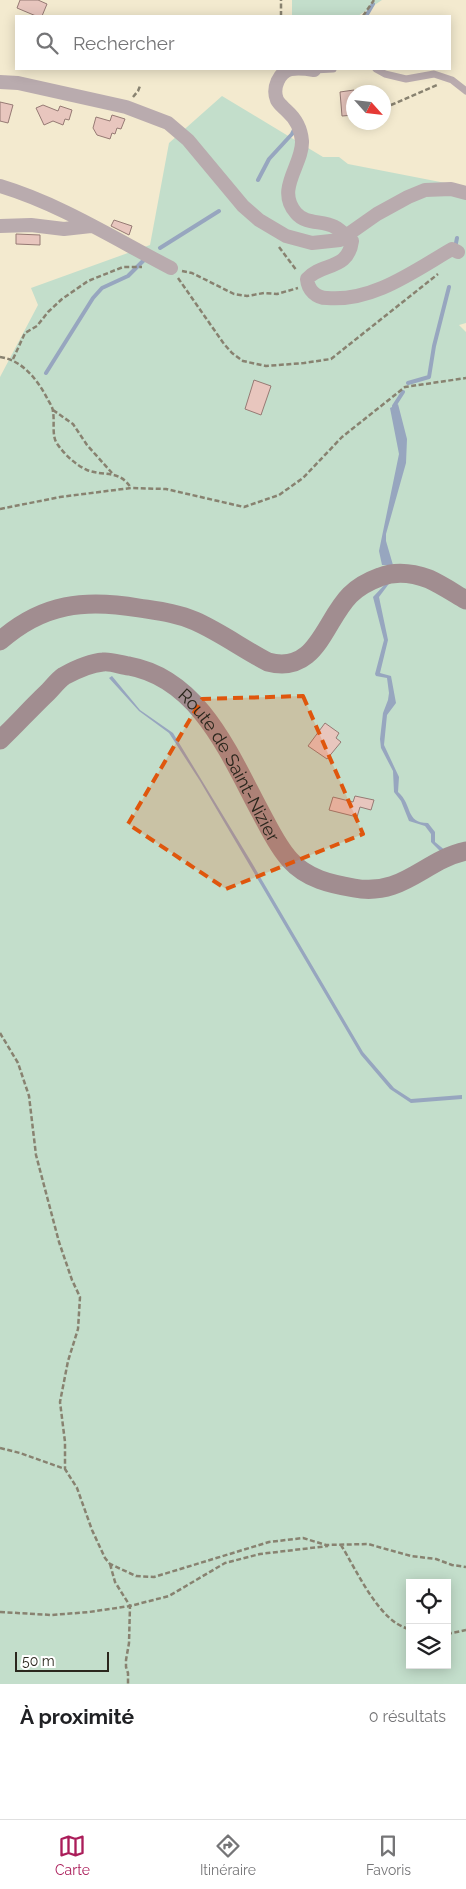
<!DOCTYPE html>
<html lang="fr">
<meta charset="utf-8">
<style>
body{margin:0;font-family:Raleway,sans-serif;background:#f2f2f2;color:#202124}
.controls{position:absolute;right:15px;bottom:15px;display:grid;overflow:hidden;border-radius:0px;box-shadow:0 2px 12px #0003}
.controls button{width:45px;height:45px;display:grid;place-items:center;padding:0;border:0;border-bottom:1px solid #e0e0e0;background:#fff;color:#202124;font:25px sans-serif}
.compass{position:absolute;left:346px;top:85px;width:45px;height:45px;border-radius:50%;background:#fff;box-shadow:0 2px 12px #0003;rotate:117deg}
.scale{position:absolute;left:15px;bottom:12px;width:94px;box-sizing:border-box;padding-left:5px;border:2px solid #2b271d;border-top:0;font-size:14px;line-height:18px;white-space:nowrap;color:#2b271d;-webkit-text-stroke:4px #fff;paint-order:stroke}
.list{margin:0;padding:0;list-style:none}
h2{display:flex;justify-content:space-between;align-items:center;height:65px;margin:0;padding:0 20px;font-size:21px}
h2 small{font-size:16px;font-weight:400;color:#757577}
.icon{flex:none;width:28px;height:28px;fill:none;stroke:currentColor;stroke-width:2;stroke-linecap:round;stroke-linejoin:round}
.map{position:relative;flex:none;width:466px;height:1684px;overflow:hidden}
.search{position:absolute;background:#fff;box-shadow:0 2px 12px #0003;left:15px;right:15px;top:15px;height:55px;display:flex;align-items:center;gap:12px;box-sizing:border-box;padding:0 18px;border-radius:0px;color:#757577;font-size:19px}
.sheet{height:135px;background:#fff}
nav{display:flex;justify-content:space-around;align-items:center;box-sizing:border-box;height:70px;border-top:1px solid #e0e0e0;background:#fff;font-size:14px;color:#757577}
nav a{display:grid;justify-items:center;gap:2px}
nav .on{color:#ab1d5a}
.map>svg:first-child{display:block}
</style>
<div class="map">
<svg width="466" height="1684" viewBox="0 0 466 1684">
<rect width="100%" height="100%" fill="#f3eacf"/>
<path fill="#c3decb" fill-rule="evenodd" d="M292 0H382L358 16H292Z
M222 96 323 157H339L348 164 466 187V323L459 325 466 332V1684H0V377L38 305 31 288 150 245 169 143ZM410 1583H447V1665H410Z"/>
<path fill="#97a6bf" d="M398 404 407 439 406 463 386 534V541L393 565H382L379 551 399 454 390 408Z
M389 580 391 581 379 597 388 640 380 673 391 676 396 703 387 715 384 745 399 777 398 792C413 805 405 823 428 823L435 832V842L446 851 442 853 431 842V834L425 826 409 821 401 801 394 792 393 771 381 748 380 739 383 713 388 700 389 693 387 678 376 676 375 674 384 640 373 597Z
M112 676 140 710 173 733 252 863 363 1052 394 1088 411 1099 462 1095V1099L411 1103 390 1089 361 1055 200 781 169 733 139 711 109 678Z"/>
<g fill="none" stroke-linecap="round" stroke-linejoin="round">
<path stroke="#97a6bf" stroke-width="4" d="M366 16 373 4
M258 180 269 159 292 134 295 128
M160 248 219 211
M455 248 457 238
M46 373 93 298 102 288 128 276 145 259
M408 383 429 377 434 346 449 287
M395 411 394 406 403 392"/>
</g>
<path fill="#e8c6be" stroke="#967a74" d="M20 0H38L47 4 42 16H36L17 8Z
M354 90V115L342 116 340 92Z
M0 102 13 105 8 123 0 121Z
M43 105 58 111 60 106 72 110 69 120 65 119 63 125 53 121 44 125 36 108Z
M112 115 125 119 121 129 117 128 115 134 112 133 110 139 97 135 93 128 96 117 110 121Z
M114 220 132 226 129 235 111 226Z
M16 234 40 235V245L16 244Z
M254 380 271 386 261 415 245 409Z
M325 723 339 733 336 738 341 742 327 759 308 746Z
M355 796 374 800 371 810 360 807 357 817 329 810 333 797 353 802Z"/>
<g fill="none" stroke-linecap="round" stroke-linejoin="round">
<path stroke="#888270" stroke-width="2.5" stroke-dasharray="5 2.5" stroke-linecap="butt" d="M281 16V0
M363 16 374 0
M133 97 138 91 140 86
M384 108 437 85
M279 247 297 271
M182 271 192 273 234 294 247 296 264 293 277 294 298 288
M178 278 224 344 232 353 243 361 266 366 304 363 331 359 438 274
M0 357C22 360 37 379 47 398 49 402 53 407 53 412 55 422 51 437 58 445 65 455 76 465 87 470 105 477 119 469 131 488
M13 359 25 333 37 326 48 312 62 299 88 281 123 267H142
M53 410 73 424 87 445 112 473
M0 509 60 497 131 488 166 489 244 507 279 495 303 478 342 437 405 387 466 378
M0 1033 18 1063 29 1096 36 1155 59 1242 72 1280 80 1297 78 1329 68 1361 60 1402 65 1442V1469
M0 1448 20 1453 65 1469 77 1488 92 1530 105 1558 110 1564 136 1576 154 1577 269 1542 303 1538 326 1545 368 1544 411 1556 436 1559 452 1565 466 1567
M341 1545C356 1569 380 1624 410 1629
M110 1564 115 1582 130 1606 129 1643 126 1660V1667L128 1673V1684
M0 1612 52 1615 89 1612 130 1606 169 1596 225 1563 260 1554 328 1546
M447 1634 466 1630"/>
<path stroke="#b9abae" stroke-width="7" d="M376 69 385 74 406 79 434 74 452 80 466 91
M314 70 333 69"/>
<path stroke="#b9abae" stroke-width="14" d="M314 70C308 69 298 68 291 69 279 72 272 88 277 100 279 104 283 107 287 111 296 119 301 129 302 141 303 165 275 189 296 213 306 225 322 220 335 227 341 230 347 237 352 241 348 271 322 262 307 279 308 290 316 298 327 298 373 302 414 271 452 249L458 252
M0 82 18 83 126 107 168 123 188 140 243 206 259 220 286 236 312 243 340 240 377 214 408 197 425 190 451 189 466 193
M0 186C60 204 115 239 171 268
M0 226 31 225 64 229 91 226"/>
<g stroke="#a18d90" stroke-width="19">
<path d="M0 641C43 603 85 599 139 608 158 611 177 613 195 621 220 632 243 649 268 662 317 675 324 621 350 595 359 586 369 581 380 577 395 571 413 573 429 579 442 585 454 593 466 600"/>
<path id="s1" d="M0 740C16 725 31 708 48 692 53 687 58 680 64 676 75 670 90 663 103 662 111 661 121 665 129 666 201 679 231 758 262 815 270 830 278 847 290 860 307 879 331 884 354 888 403 897 424 860 466 851"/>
</g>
</g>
<path fill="#df560d" fill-opacity="0.2" stroke="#df560d" stroke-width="4" stroke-dasharray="10 6" stroke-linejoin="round" d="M303 696 363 834 226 889 128 824 202 699Z"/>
<g text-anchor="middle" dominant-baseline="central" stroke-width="5" stroke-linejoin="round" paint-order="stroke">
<g font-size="18" fill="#2b271d" stroke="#fff">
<text stroke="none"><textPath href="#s1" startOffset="306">Route de Saint-Nizier</textPath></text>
</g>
</g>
</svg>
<div class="controls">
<button><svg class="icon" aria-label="locate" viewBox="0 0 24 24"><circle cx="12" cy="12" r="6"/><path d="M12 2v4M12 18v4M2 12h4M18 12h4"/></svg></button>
<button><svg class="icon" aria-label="layers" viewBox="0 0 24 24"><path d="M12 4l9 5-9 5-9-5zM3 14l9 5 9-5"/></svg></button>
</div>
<svg class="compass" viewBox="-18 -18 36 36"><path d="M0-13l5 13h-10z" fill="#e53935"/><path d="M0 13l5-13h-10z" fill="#757577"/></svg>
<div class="scale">50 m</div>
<div class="search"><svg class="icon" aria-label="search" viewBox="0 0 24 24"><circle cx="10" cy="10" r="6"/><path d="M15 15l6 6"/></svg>Rechercher</div>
</div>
<section class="sheet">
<h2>À proximité<small>0 résultats</small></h2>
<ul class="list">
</ul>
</section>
<nav>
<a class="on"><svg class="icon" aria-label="map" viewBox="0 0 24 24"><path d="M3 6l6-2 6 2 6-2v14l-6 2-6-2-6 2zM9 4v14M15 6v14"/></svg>Carte</a>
<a><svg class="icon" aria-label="directions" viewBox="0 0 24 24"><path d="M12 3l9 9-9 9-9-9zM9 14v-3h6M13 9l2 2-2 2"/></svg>Itinéraire</a>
<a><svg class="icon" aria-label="saved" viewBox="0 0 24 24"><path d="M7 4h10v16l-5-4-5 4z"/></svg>Favoris</a>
</nav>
